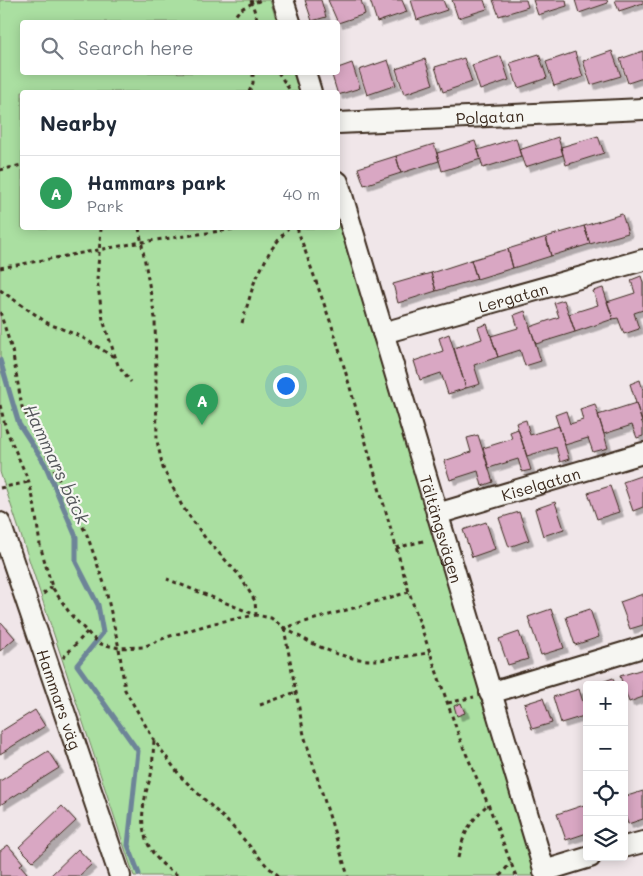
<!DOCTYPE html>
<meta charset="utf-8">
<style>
body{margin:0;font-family:Mali,sans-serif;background:#f6f6f7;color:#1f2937}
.controls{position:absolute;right:15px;bottom:15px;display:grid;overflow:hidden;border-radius:5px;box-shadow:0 2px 12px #0003}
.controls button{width:45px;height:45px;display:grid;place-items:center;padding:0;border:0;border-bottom:1px solid #e0e1e3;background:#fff;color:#1f2937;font:25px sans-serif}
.you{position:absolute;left:285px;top:385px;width:18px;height:18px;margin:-12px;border:4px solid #fff;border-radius:50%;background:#1a73e8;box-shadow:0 0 0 8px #1a73e833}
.badge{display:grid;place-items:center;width:32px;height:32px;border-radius:50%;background:#7c3aed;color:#fff;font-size:16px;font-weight:700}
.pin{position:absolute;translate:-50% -41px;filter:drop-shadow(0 1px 2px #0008)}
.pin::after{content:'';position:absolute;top:26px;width:18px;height:15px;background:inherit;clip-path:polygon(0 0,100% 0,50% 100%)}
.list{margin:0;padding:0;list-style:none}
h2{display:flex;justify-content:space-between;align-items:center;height:65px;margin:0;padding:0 20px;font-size:21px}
h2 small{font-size:16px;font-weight:400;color:#747a83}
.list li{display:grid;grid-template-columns:32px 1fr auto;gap:15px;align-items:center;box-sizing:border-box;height:75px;padding:0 20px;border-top:1px solid #e0e1e3}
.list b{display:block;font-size:19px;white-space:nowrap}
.list p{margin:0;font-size:16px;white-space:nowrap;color:#747a83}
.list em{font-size:16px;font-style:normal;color:#747a83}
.icon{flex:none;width:28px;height:28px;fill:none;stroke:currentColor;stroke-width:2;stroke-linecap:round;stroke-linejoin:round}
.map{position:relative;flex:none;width:643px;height:876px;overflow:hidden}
.search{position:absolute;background:#fff;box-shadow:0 2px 12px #0003;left:20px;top:20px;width:320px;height:55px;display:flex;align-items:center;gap:12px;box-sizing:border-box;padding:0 18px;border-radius:5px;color:#747a83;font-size:19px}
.panel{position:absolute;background:#fff;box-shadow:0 2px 12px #0003;left:20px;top:90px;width:320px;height:140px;border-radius:5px}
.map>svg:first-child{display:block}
</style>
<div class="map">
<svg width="643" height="876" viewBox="0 0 643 876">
<defs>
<filter id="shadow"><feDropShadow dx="4.5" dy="4.5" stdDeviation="0" flood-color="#0004"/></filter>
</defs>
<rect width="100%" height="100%" fill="#f0e6e9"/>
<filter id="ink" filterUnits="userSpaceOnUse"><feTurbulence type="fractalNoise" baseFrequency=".02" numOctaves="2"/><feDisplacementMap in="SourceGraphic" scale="10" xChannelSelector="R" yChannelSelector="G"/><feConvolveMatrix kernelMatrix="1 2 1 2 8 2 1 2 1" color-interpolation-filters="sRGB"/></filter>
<g filter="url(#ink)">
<path fill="#aadfa1" stroke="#728460" d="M0 0H270L277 22H22V72L293 73 299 92H22V228H338V203L540 876H134L0 472Z"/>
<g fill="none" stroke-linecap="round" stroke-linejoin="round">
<path stroke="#6d8498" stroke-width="5" d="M0 360 19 424 45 464 76 537V562L98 605 103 633 77 665 138 751 128 845 139 874"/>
</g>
<path fill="#d9a7c3" stroke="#3b2a1e" filter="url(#shadow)" d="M305 0H321L326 17 312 21Z
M328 0H361L365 14 338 23Z
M370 0H402L407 12 377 22Z
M411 0H443L447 10 417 20Z
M452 0H484L487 9 458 18Z
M493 0H526L528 7 499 16Z
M533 0H566L567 6 538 15Z
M575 0H607L608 3 579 13Z
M615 0H643V3L619 11Z
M612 51 621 76 591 85 583 61Z
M643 51V78L628 83 620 59Z
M575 52 583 77 554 86 546 62Z
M539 54 547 78 518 88 510 63Z
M501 56 509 80 480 90 472 65Z
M464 58 472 82 443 92 435 67Z
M425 59 433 84 404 94 396 69Z
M388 60 396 85 367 95 359 70Z
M352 63 360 88 338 95 331 72H338V68Z
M598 136 604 153 566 165 561 147Z
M558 137 563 155 525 167 519 150Z
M516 138 521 156 483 168 478 150Z
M475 141 481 159 442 171 437 153Z
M434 144 439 161 401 173 396 156Z
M396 156 401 173 364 185 358 168Z
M622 214 628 233 590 244 584 226Z
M584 226 590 244 551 256 546 237Z
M546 237 551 256 513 268 508 249Z
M508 249 513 268 477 279 471 260Z
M471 260 477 279 436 291 431 273Z
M431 273 436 291 398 303 393 284Z
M641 276 643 282V310L634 313 639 329 624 334 618 318 613 319 607 302 635 293 631 280Z
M603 288 613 319 575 332 569 314 598 305 593 291Z
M564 300 575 332 536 344 530 327 559 317 554 303Z
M525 311 541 361 525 366 520 350 498 357 491 336 518 328 514 315Z
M487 324 498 357 474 365 480 384 466 388 454 348 482 339 478 327Z
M449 334 466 388 448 394 441 373 420 380 414 361 443 351 439 338Z
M640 380 643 390 642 422 630 384Z
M636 403 643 425V436L637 438 632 425 604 434 598 415Z
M595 404 608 448 593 452 588 438 565 445 555 415 566 411 570 424 583 420 580 409Z
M526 420 530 435 559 426 569 459 560 462 556 447 527 456 516 423Z
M518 429 531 470 522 472 518 459 489 468 483 448 512 439 510 432Z
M478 435 493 482 482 486 478 471 450 480 444 461 471 452 467 438Z
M643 475V507L633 511 623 482Z
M610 486 619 512 597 519 588 493Z
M555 502 564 529 543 536 535 509Z
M519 512 529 540 509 547 499 518Z
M486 522 495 549 472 557 463 530Z
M643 594V625L630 629 620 602Z
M551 609 564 648 541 655 528 617Z
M590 609 599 637 575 645 566 617Z
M2 623 15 638 0 651V625Z
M519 632 528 659 508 665 499 639Z
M643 669V697L629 702 620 676Z
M613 678 615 685H594Z
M579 689 587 715 561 723 553 697Z
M543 698 552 723 532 729 524 704Z
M461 703 465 713 457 716 454 706Z
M35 710 45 726 0 754V732Z
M48 751 59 768 0 805V781Z
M643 791V819L628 824 624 812V797Z
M584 805 587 814V833L566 840 557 814Z
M62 806 76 821 33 861 19 847Z
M8 845 23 863 20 865 27 873 23 876H0V851Z
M78 849 92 864 79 876H50Z"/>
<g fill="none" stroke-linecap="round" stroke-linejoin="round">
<g stroke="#3b2a1e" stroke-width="24">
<g id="minor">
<path d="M283 0 290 22"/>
<path d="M305 72 311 92"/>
<path id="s1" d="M338 123 643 109"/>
<path id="s2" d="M338 182 546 876"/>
<path id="s3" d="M383 333 643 260"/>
<path id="s4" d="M437 514 643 453"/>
<path id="s5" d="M0 523 120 876"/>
<path d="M490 693 643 647"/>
<path d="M624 847 643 842"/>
<path d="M544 871 590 857"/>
</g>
</g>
<path stroke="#3b2a1e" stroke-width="3" stroke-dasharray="4 4" stroke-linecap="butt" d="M251 0 258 22
M233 22C236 8 249 5 261 0
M278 72 291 92
M249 92 253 83V72
M0 170 22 165
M101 228 97 280 103 320 118 365 131 382
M139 228 155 318 157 441 163 468 182 506 206 539 240 576 255 601 256 615 167 579
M297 228 334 332 409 592 461 742 488 804 516 876
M0 268 142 242 242 228
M0 290 49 324 80 336 114 357
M0 312 12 350 22 407 87 535 105 586 119 648 125 690 154 740 181 777 231 825 267 866 279 876
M242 323 254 283 270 251 288 228
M0 405 6 429 29 482 34 502 40 545 52 587 71 615 93 638 101 644 119 648 143 647 167 637 214 623 256 615 271 618 284 628 409 592
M0 488 29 482
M396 548 427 540
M43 594 52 587
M284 628 304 735 348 876
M284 628C311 643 340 660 372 660 391 660 411 655 430 653
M63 658 87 632
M448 703 474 697
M260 705 296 692
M154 741C153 752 153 764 151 775 149 783 146 790 145 798 137 832 149 859 179 876
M458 858C464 832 469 823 488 804
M500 876 511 862"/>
<use href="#minor" stroke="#f6f6f2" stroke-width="20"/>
</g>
</g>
<g text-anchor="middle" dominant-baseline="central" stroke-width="4.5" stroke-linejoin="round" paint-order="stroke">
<g font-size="16" fill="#3b2a1e" stroke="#f6f6f2">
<text stroke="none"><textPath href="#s1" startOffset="152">Polgatan</textPath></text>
<text stroke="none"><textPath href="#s3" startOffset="135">Lergatan</textPath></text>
<text stroke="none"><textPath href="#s4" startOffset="108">Kiselgatan</textPath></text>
<text stroke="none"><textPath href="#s2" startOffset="362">Tältängsvägen</textPath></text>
<text stroke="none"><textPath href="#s5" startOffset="186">Hammars väg</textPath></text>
</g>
<g font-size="18" font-style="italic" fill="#54575b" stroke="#f6f6f2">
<text transform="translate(57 464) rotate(65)">Hammars bäck</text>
</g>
</g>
</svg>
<div class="controls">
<button>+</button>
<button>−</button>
<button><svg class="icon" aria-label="locate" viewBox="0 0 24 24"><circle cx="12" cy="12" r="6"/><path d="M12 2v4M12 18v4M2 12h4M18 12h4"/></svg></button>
<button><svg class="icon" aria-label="layers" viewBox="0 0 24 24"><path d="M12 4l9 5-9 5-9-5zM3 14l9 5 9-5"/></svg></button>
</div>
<div class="you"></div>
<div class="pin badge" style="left:202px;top:425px;background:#2e9e5b">A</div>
<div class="search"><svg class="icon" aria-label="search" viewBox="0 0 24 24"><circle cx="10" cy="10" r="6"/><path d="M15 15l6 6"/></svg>Search here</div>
<section class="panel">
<h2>Nearby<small></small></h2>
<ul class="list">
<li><span class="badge" style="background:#2e9e5b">A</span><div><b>Hammars park</b><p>Park</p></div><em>40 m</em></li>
</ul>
</section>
</div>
